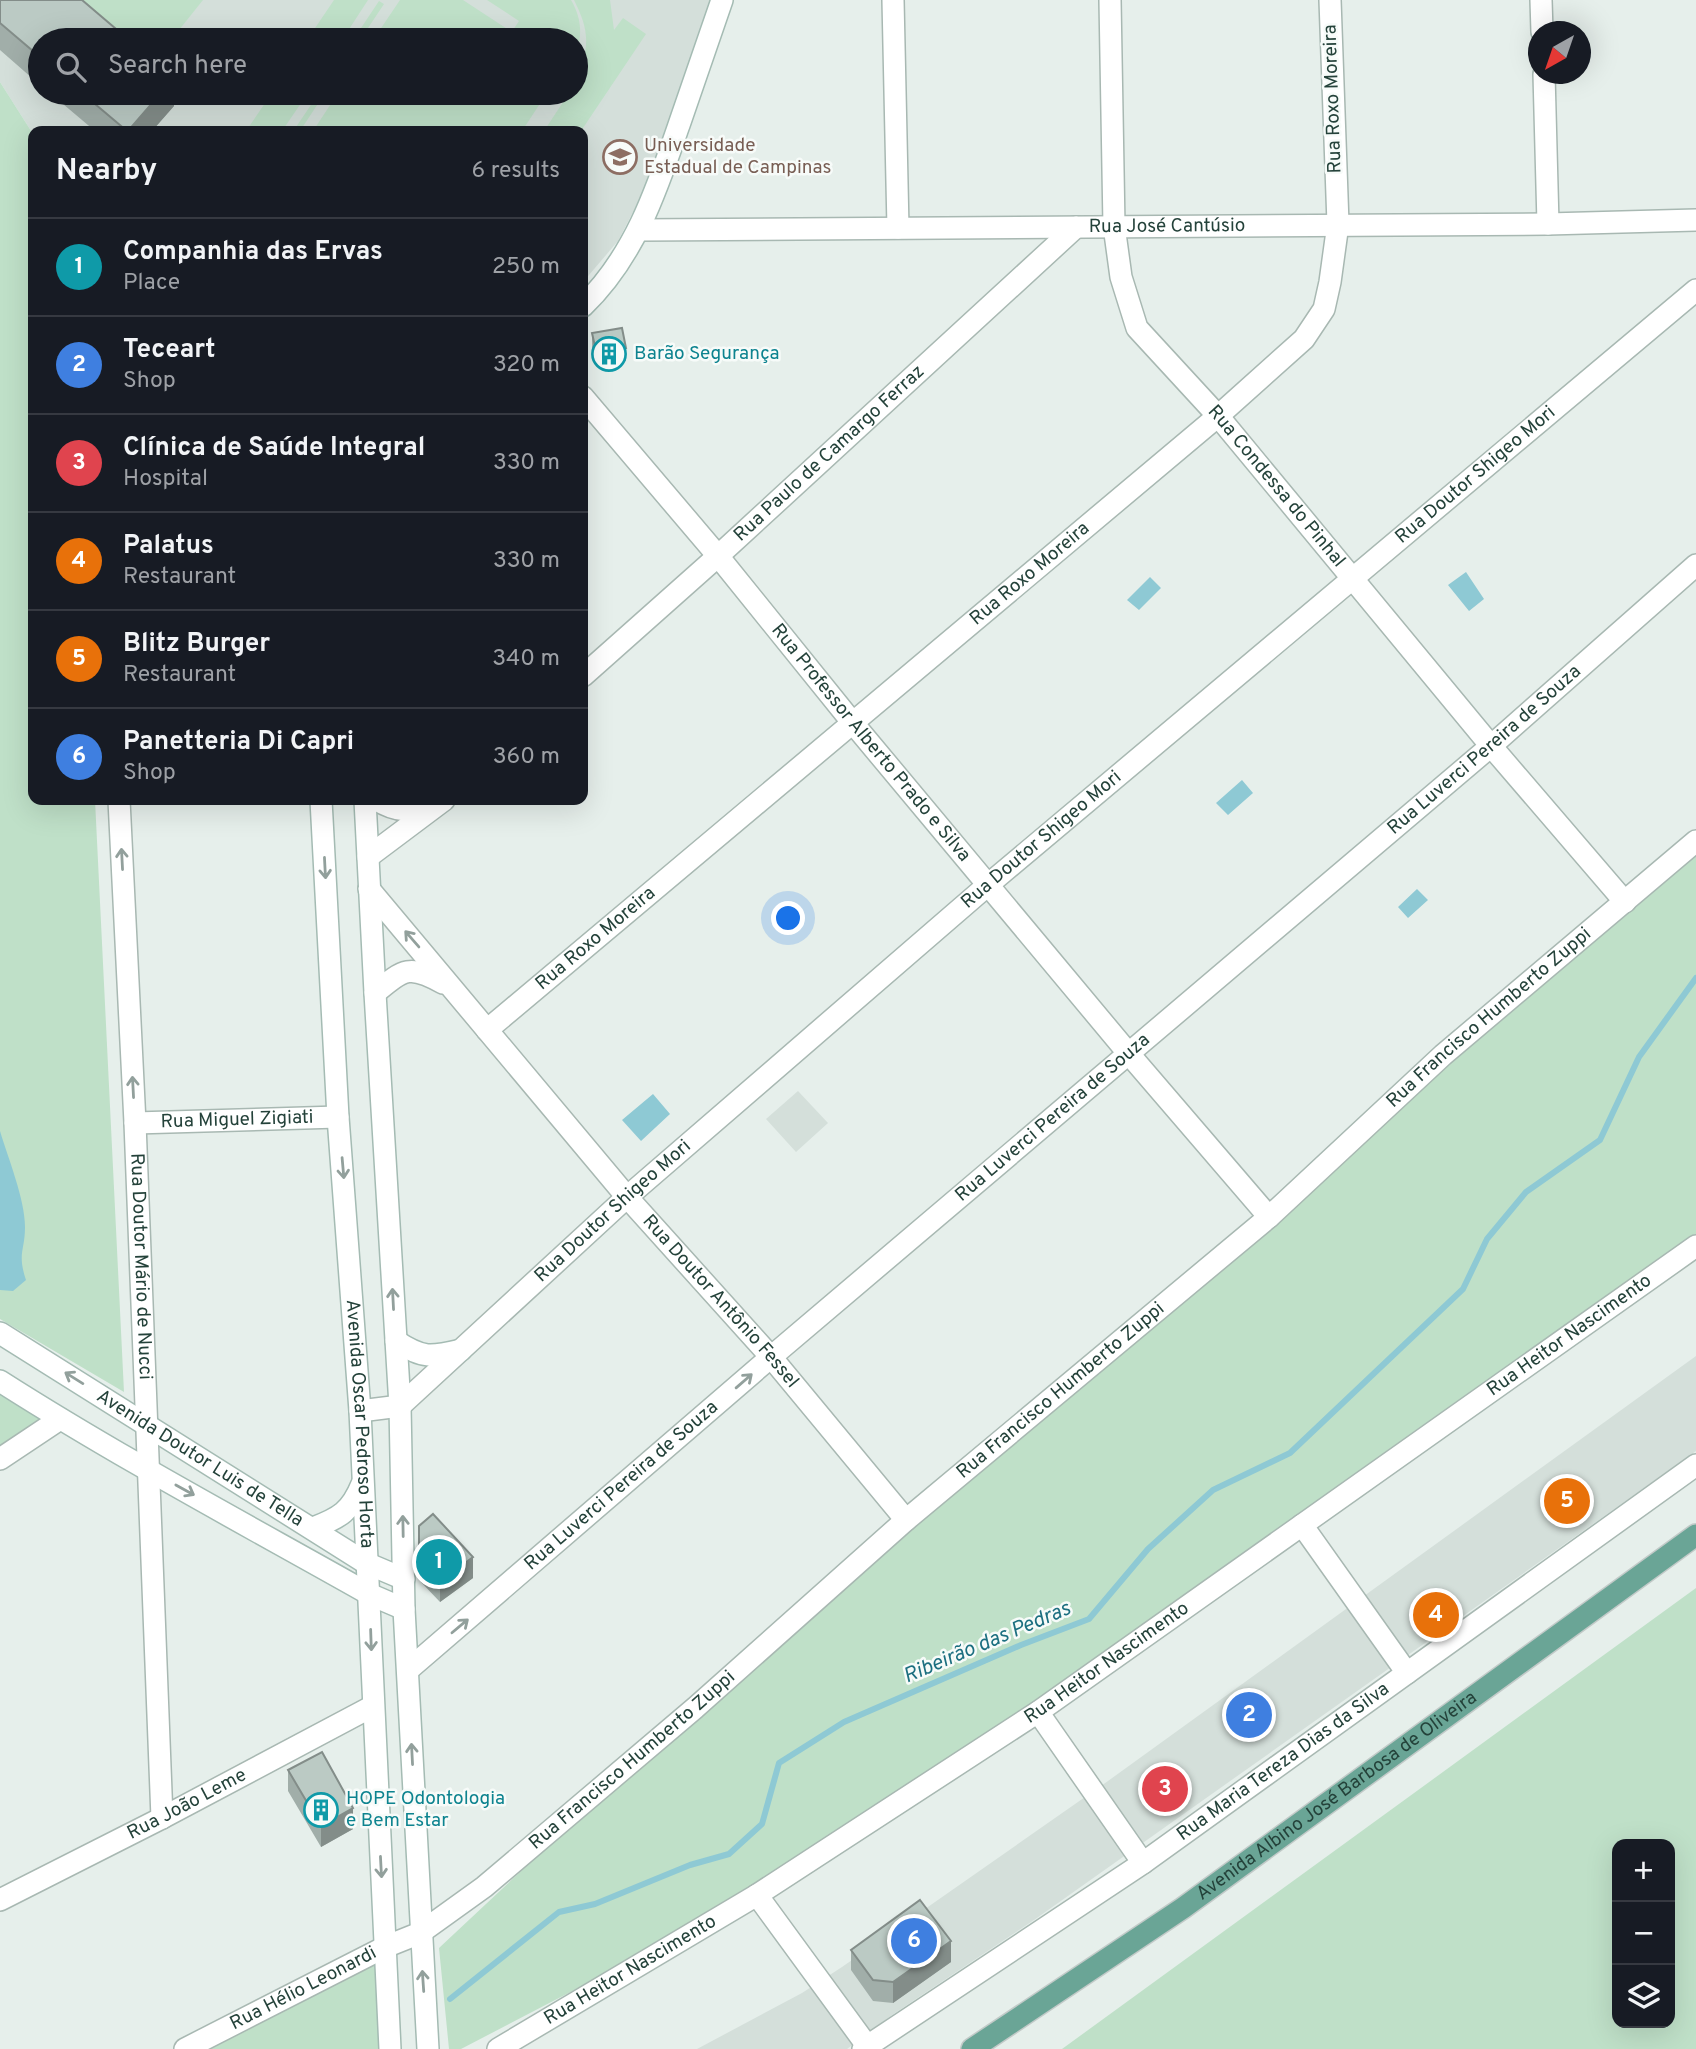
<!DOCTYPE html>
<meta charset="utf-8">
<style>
body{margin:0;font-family:Overpass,sans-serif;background:#20242c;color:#f1f3f6}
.controls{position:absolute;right:21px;bottom:21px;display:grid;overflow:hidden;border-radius:14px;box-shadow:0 7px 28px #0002}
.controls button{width:63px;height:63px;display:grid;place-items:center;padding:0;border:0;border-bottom:2px solid #363941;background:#171b24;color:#f1f3f6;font:35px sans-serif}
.compass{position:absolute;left:1528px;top:21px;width:63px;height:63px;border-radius:50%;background:#171b24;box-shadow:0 7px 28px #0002;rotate:220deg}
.you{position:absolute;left:789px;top:919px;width:24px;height:24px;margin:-18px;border:5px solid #fff;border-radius:50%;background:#1a73e8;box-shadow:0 0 0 10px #1a73e833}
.badge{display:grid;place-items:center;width:46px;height:46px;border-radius:50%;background:#f4845f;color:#fff;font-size:23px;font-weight:700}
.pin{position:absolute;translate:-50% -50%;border:4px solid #fff;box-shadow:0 2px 7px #0006}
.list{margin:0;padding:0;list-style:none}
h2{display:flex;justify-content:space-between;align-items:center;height:91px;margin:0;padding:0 28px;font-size:30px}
h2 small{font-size:23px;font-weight:400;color:#9ea1a6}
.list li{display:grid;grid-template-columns:46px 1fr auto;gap:21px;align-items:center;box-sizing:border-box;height:98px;padding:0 28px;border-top:2px solid #363941}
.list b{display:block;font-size:26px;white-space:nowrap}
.list p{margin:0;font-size:23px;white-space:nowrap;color:#9ea1a6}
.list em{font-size:23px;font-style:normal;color:#9ea1a6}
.icon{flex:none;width:38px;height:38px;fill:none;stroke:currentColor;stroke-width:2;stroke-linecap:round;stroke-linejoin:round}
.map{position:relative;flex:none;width:1696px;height:2049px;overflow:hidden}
.search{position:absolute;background:#171b24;box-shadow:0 7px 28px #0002;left:28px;top:28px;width:560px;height:77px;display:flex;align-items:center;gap:18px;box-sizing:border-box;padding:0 24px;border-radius:38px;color:#9ea1a6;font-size:26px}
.panel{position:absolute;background:#171b24;box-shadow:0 7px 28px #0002;left:28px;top:126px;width:560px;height:679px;border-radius:14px}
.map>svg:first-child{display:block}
</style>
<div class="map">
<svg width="1696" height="2049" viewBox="0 0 1696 2049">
<rect width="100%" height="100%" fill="#e6efeb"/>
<path fill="#d4dfda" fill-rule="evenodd" d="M0 0H710L649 181 618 241 583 282V131H33V134L0 82ZM40 40H576V93H40Z
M798 1091 828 1123 796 1152 766 1119Z
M1696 1356V1451L1034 1920 892 2015 847 2049H697L802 1993 842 1967 1108 1781Z"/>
<path fill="#bfe0c8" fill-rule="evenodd" d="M66 0H203L171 40H116Z
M334 0H368L342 40H307Z
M400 0H463L524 40H373Z
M487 0H571C581 17 583 34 576 53V40H547L538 34 534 40H528L513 30 519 21Z
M574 0H610L614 30 623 18 646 34 581 131H544L569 93H576C576 82 579 75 582 65 590 39 586 24 574 0Z
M379 1 384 4 360 40H353Z
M0 82 33 134V800H95L124 1392 0 1319Z
M272 93H308L282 131H246Z
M319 93H325L300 131 294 130Z
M338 93H547L522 131H313Z
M1696 841V1246L757 1895 461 2049H449L439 1948 695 1708Z
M0 1382 60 1419 0 1459Z
M1696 1588V2049H1062ZM1617 1844H1670V2023H1617Z
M385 1947 390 2049H185Z"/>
<path fill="#8ec9d4" d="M1466 572 1484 599 1469 611 1448 585Z
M1150 577 1161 588 1139 610 1127 600Z
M1242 780 1253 793 1228 815 1216 803Z
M1417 889 1428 900 1408 918 1398 907Z
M653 1094 670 1114 641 1141 622 1120Z
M0 1131C8 1158 25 1199 25 1227 25 1251 17 1253 26 1280L13 1291 0 1290Z"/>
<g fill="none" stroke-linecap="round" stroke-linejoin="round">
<path stroke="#8ec9d4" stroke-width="6" d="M450 1999 559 1912 595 1904 690 1865 729 1854 762 1824 779 1763 844 1722 1021 1645 1089 1619 1148 1549 1213 1490 1290 1453 1463 1289 1487 1239 1526 1192 1600 1140 1639 1057 1696 978"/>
<g stroke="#a8b8b2" stroke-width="24">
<g id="minor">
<path d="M893 0 898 228"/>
<path id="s1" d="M1110 0 1114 226 1121 277 1137 328 1218 416 1491 746 1625 902"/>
<path d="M1541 0 1542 32"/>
<path d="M1544 74 1548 224"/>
<path id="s2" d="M639 230 1548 224 1696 220"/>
<path id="s3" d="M583 397 718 556 852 722 1129 1054 1269 1217"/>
<path id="s4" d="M583 676 718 556 1076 227"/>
<path id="s5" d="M119 800 135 1123 162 1818"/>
<path d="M377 800C396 812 412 812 434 806"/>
<path d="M368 857 444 800"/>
<path id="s6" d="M369 889 627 1197 771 1357 906 1520"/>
<path d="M375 993C404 969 409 964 443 983"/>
<path id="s7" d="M487 1030 1218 416 1304 339 1324 309 1330 282 1338 224 1330 0"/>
<path id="s8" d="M135 1123 338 1117"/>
<path id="s9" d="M360 1411 400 1406 627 1197 989 884 1696 290"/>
<path d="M0 1459 60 1419"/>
<path d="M1302 1525 1407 1673"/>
<path id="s10" d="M408 1670 771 1357 1491 746 1696 565"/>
<path d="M1038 1712 1143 1863"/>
<path d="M757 1895 868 2047"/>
<path id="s11" d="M0 1900 162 1818 373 1706"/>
<path id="s12" d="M185 2049 385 1947 420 1933 484 1887 695 1708 906 1520 1269 1217 1443 1055 1696 841"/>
<path id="s13" d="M498 2049 757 1895 1038 1712 1696 1246"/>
<path id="s14" d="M863 2049 1143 1863 1696 1465"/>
</g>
</g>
<g stroke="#a4bbb3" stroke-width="24">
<g id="secondary">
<path d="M583 306C635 256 657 189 680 122 694 82 708 41 722 0"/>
<path id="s15" d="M321 800 338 1117 360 1411 390 2049"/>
<path d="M365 800 375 993 400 1406 404 1609 428 2049"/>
<path id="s16" d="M0 1333 366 1563 404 1579"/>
<path d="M396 1341C423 1359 431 1357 461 1350"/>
<path d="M0 1381C119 1457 245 1524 369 1594L404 1609"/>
<path d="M313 1528C340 1518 351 1511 362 1484"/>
</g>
</g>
<g stroke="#c2cac8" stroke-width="24">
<g id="primary">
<path id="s17" d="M972 2049 1183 1908 1696 1535"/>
</g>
</g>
<use href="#minor" stroke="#fff" stroke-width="21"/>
<use href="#secondary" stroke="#fff" stroke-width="21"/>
<use href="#primary" stroke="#6aa596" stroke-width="21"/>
</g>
<path fill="#a1aea9" d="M0 0 40 40V85L0 50Z
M50 93H174V106L152 131H95Z
M592 333 626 348V361L596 365 592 347Z
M419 1526 473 1578 440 1602 419 1580Z
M288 1770 353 1829 321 1847 288 1791Z
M851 1950 951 1962 893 2003 873 2001 851 1970Z"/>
<path fill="#838d89" d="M161 93H174V106L152 131H128Z
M473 1557V1578L440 1602V1582Z
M353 1808V1829L321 1847V1826Z
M951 1941V1962L893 2003V1982Z"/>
<path fill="#bbcac4" stroke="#838d89" stroke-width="2" d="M0 0H82L129 40H40V57L0 23Z
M82 93H161L128 131H127Z
M622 328 626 348 596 351 592 333Z
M433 1514 473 1557 440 1582 419 1559V1526Z
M322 1752 353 1808 321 1826 288 1770Z
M920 1900 951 1941 893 1982 873 1980 851 1950Z"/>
<defs><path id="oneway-shaft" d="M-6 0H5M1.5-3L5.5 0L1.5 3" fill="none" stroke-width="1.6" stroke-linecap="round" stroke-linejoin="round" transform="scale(1.75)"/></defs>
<g stroke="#92a09c">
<use href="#oneway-shaft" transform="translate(122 859) rotate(-93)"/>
<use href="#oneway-shaft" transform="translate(325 868) rotate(87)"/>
<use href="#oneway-shaft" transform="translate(412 939) rotate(-131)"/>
<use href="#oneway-shaft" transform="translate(133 1087) rotate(-93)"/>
<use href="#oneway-shaft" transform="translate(343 1168) rotate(85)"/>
<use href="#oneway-shaft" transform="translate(393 1299) rotate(-93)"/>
<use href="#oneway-shaft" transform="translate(74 1378) rotate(-148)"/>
<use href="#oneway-shaft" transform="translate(744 1381) rotate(-41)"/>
<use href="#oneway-shaft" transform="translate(185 1490) rotate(29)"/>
<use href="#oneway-shaft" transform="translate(403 1526) rotate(-91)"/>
<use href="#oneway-shaft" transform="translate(460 1626) rotate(-40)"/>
<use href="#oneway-shaft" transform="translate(371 1640) rotate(88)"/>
<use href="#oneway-shaft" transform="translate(412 1754) rotate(-93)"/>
<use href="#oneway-shaft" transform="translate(381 1867) rotate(87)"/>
<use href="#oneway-shaft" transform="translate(423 1981) rotate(-94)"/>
</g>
<defs>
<g id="university-ring" transform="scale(1.75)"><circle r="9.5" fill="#f7fbf9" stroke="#8d6e63" stroke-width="1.5"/><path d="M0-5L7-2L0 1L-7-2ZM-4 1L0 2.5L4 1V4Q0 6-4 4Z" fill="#8d6e63"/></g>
<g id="building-ring" transform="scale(1.75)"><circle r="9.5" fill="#f7fbf9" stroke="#0f9aa8" stroke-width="1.5"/><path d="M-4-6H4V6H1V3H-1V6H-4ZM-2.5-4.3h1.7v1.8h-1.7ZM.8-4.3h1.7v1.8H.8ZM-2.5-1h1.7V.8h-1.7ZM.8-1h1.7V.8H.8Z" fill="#0f9aa8"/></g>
</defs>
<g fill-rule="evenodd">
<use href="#university-ring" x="620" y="157"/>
<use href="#building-ring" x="609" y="354"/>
<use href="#building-ring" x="321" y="1810"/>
</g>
<g text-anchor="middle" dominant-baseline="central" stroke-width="5" stroke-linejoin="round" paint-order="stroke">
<g font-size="19" fill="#24423a" stroke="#f7fbf9">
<text transform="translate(1333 99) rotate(-92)">Rua Roxo Moreira</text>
<text stroke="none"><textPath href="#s2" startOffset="528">Rua José Cantúsio</textPath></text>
<text stroke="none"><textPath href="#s4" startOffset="332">Rua Paulo de Camargo Ferraz</textPath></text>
<text stroke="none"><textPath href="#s9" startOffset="1463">Rua Doutor Shigeo Mori</textPath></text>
<text stroke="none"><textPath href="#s1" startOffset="542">Rua Condessa do Pinhal</textPath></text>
<text stroke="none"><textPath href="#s7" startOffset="709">Rua Roxo Moreira</textPath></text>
<text stroke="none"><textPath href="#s3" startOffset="450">Rua Professor Alberto Prado e Silva</textPath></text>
<text stroke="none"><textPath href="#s10" startOffset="1416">Rua Luverci Pereira de Souza</textPath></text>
<text stroke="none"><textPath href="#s9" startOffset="896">Rua Doutor Shigeo Mori</textPath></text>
<text stroke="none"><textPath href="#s7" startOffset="142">Rua Roxo Moreira</textPath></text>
<text stroke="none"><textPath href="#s12" startOffset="1670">Rua Francisco Humberto Zuppi</textPath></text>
<text stroke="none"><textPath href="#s10" startOffset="849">Rua Luverci Pereira de Souza</textPath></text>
<text stroke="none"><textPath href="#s8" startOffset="102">Rua Miguel Zigiati</textPath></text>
<text stroke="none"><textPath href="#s9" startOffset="329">Rua Doutor Shigeo Mori</textPath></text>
<text stroke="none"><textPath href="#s5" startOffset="467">Rua Doutor Mário de Nucci</textPath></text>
<text stroke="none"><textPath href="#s6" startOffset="542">Rua Doutor Antônio Fessel</textPath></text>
<text stroke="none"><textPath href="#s13" startOffset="1288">Rua Heitor Nascimento</textPath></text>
<text stroke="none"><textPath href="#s12" startOffset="1102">Rua Francisco Humberto Zuppi</textPath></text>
<text stroke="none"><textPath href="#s15" startOffset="625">Avenida Oscar Pedroso Horta</textPath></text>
<text stroke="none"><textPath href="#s16" startOffset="236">Avenida Doutor Luis de Tella</textPath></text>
<text stroke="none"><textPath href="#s10" startOffset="282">Rua Luverci Pereira de Souza</textPath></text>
<text stroke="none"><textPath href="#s13" startOffset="721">Rua Heitor Nascimento</textPath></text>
<text stroke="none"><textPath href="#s12" startOffset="536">Rua Francisco Humberto Zuppi</textPath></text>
<text stroke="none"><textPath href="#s14" startOffset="509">Rua Maria Tereza Dias da Silva</textPath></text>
<text stroke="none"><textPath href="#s17" startOffset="444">Avenida Albino José Barbosa de Oliveira</textPath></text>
<text stroke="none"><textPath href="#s11" startOffset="210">Rua João Leme</textPath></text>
<text stroke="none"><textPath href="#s13" startOffset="154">Rua Heitor Nascimento</textPath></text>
<text stroke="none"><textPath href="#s12" startOffset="133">Rua Hélio Leonardi</textPath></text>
</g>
<g font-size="19" fill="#785e54" stroke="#f7fbf9" text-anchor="start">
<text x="644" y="146">Universidade<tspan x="644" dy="22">Estadual de Campinas</tspan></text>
</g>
<g font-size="19" fill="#0d838f" stroke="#f7fbf9" text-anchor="start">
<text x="634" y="354">Barão Segurança</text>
<text x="346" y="1799">HOPE Odontologia<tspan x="346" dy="22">e Bem Estar</tspan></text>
</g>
<g font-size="21" font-style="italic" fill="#1c6f80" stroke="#f7fbf9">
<text transform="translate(987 1643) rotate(-23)">Ribeirão das Pedras</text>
</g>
</g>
</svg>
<div class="controls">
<button>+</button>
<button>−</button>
<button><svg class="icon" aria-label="layers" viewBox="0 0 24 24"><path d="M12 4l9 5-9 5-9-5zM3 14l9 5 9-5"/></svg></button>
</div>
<svg class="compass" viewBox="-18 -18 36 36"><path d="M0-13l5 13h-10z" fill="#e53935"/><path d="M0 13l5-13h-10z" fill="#9ea1a6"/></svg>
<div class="you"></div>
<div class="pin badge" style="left:439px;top:1562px;background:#0f9aa8">1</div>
<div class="pin badge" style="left:1249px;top:1715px;background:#3f7fe0">2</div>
<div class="pin badge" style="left:1165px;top:1789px;background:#e0444e">3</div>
<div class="pin badge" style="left:1436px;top:1615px;background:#e8710a">4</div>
<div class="pin badge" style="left:1567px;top:1501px;background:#e8710a">5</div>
<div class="pin badge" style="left:914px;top:1941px;background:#3f7fe0">6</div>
<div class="search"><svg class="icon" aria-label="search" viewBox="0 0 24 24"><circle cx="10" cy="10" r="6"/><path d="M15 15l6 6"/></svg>Search here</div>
<section class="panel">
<h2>Nearby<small>6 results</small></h2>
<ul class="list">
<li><span class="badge" style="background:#0f9aa8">1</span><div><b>Companhia das Ervas</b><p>Place</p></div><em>250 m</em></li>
<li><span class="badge" style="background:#3f7fe0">2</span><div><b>Teceart</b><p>Shop</p></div><em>320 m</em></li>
<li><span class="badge" style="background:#e0444e">3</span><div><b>Clínica de Saúde Integral</b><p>Hospital</p></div><em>330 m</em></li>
<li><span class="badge" style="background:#e8710a">4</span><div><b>Palatus</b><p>Restaurant</p></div><em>330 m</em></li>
<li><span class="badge" style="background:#e8710a">5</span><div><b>Blitz Burger</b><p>Restaurant</p></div><em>340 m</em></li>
<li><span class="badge" style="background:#3f7fe0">6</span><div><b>Panetteria Di Capri</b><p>Shop</p></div><em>360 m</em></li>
</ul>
</section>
</div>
